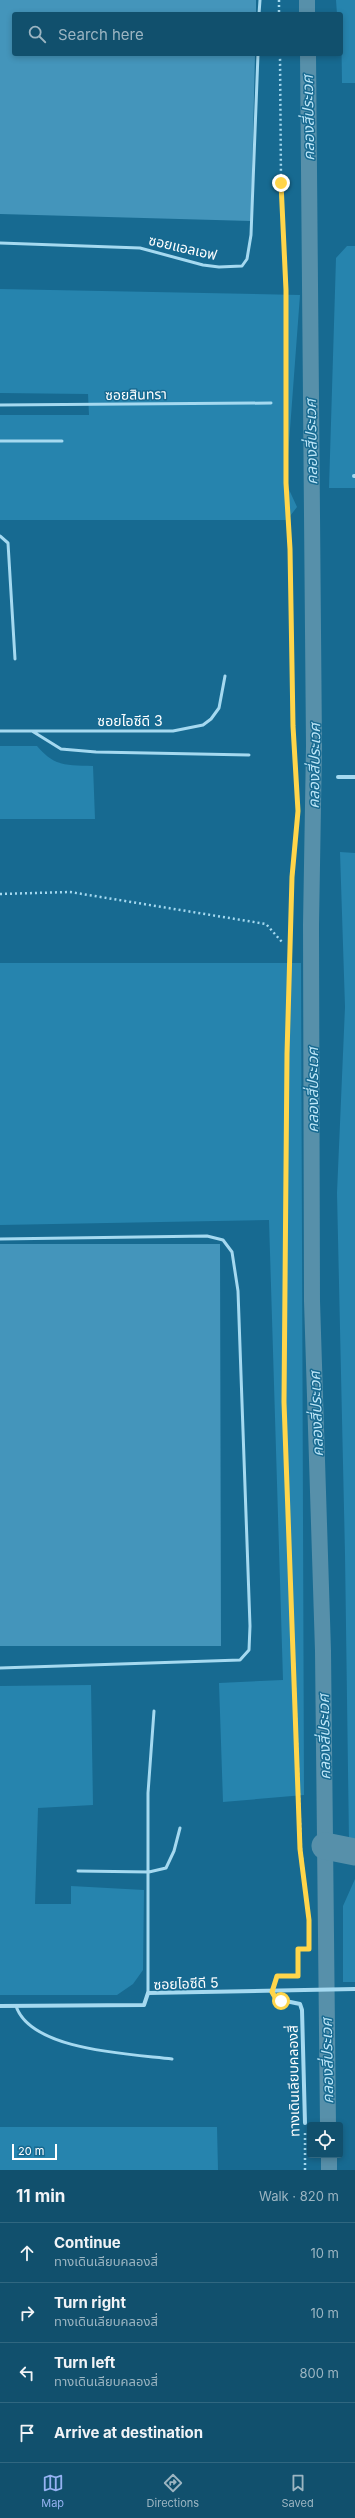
<!DOCTYPE html>
<meta charset="utf-8">
<style>
body{margin:0;font-family:Inter,"Noto Sans Thai",sans-serif;background:#1a5772;color:#f1f3f6}
.controls{position:absolute;right:12px;bottom:12px;display:grid;overflow:hidden;border-radius:4px;box-shadow:0 2px 6px #0003}
.controls button{width:36px;height:36px;display:grid;place-items:center;padding:0;border:0;border-bottom:1px solid #306780;background:#11506d;color:#f1f3f6;font:20px sans-serif}
.scale{position:absolute;left:12px;bottom:10px;width:45px;box-sizing:border-box;padding-left:4px;border:2px solid #fff;border-top:0;font-size:11px;line-height:14px;white-space:nowrap;color:#fff;-webkit-text-stroke:3px #176a91;paint-order:stroke}
.stop{position:absolute;width:12px;height:12px;margin:-9px;border:3px solid #ffd54a;border-radius:50%;background:#fff}
.stop.end{background:#ffd54a;border-color:#fff;box-shadow:0 1px 4px #0008}
.list{margin:0;padding:0;list-style:none}
h2{display:flex;justify-content:space-between;align-items:center;height:52px;margin:0;padding:0 16px;font-size:17px}
h2 small{font-size:13px;font-weight:400;color:#9cb5c2}
.list li{display:grid;grid-template-columns:26px 1fr auto;gap:12px;align-items:center;box-sizing:border-box;height:60px;padding:0 16px;border-top:1px solid #306780}
.list b{display:block;font-size:15px;white-space:nowrap}
.list p{margin:0;font-size:13px;white-space:nowrap;color:#9cb5c2}
.list em{font-size:13px;font-style:normal;color:#9cb5c2}
.icon{flex:none;width:22px;height:22px;fill:none;stroke:currentColor;stroke-width:2;stroke-linecap:round;stroke-linejoin:round}
.map{position:relative;flex:none;width:355px;height:2170px;overflow:hidden}
.search{position:absolute;background:#11506d;box-shadow:0 2px 6px #0003;left:12px;right:12px;top:12px;height:44px;display:flex;align-items:center;gap:10px;box-sizing:border-box;padding:0 14px;border-radius:4px;color:#9cb5c2;font-size:15px}
.sheet{height:292px;background:#11506d}
nav{display:flex;justify-content:space-around;align-items:center;box-sizing:border-box;height:56px;border-top:1px solid #306780;background:#11506d;font-size:11px;color:#9cb5c2}
nav a{display:grid;justify-items:center;gap:2px}
nav .on{color:#95b2f1}
.map>svg:first-child{display:block}
</style>
<div class="map">
<svg width="355" height="2170" viewBox="0 0 355 2170">
<rect width="100%" height="100%" fill="#176a91"/>
<path fill="#2684ae" d="M336 0H355V83H342L341 14H337Z
M347 246H355V488H329L336 258Z
M0 289 300 295 286 483 297 507 287 520H0V415H89L88 394 0 393Z
M0 746H37C55 767 66 765 93 766L95 819H0Z
M340 852 355 853V1843L349 1842 345 1554 337 1193 345 1007Z
M0 963H301L304 1795 223 1802 219 1683 283 1680 269 1220 0 1225Z
M91 1685 93 1805 38 1808 35 1904H71V1886L144 1890 143 1970 133 1984 117 1995H0V1686Z
M355 1879V1982H343V1906Z
M0 2127H217L218 2170H0Z"/>
<g fill="none" stroke-linecap="round" stroke-linejoin="round">
<path stroke="#5790aa" stroke-width="16" d="M307 0V14
M308 54 314 746 311 925 312 1301 323 1651 328 2125
M329 2155V2170"/>
<path stroke="#5790aa" stroke-width="27" d="M325 1846 355 1852"/>
</g>
<path fill="#4495bb" d="M0 0H256V14H14V54H255L251 221 0 214Z
M0 1244H220L221 1646H0Z"/>
<g fill="none" stroke-linecap="round" stroke-linejoin="round">
<path stroke="#a5d9f0" stroke-width="2.5" stroke-dasharray="2 3" stroke-linecap="butt" d="M279 0V14
M0 894 70 892 266 924 282 942
M275 1982 277 1976H298V1949H309V1920L301 1849 284 1402 287 1054 292 877 298 811 293 726 290 549 286 483V290L281 183 280 54
M305 2170V2132"/>
<path stroke="#a5d9f0" stroke-width="3" d="M259 14 260 0
M0 243 140 248 203 265 219 267 242 266 247 259 251 235 258 54
M0 405 271 403
M0 441H62
M0 536 8 543 15 659
M0 731H173L203 725 211 719 219 708 225 676
M32 731 61 749 96 752 249 755
M0 1239 207 1236 223 1240 232 1252 238 1291 250 1626 249 1650 240 1660 0 1668
M78 1871 149 1872 166 1868 174 1851 180 1828
M148 1993V1793L154 1711
M16 2006C31 2051 131 2054 172 2059"/>
<path stroke="#a5d9f0" stroke-width="4" d="M354 476H355
M338 777H355
M272 1991 276 1999 300 2004 302 2010 305 2123
M0 2006 144 2005 148 1993 355 1989"/>
</g>
<g fill="none" stroke-linecap="round" stroke-linejoin="round">
<path stroke="#ffd54a" stroke-width="5" d="M281 183 286 290V483L290 549 293 726 298 811 292 877 287 1054 284 1402 300 1849 309 1920V1949H298V1976H277L272 1992 276 1999 281 2001"/>
</g>
<g text-anchor="middle" dominant-baseline="central" stroke-width="3" stroke-linejoin="round" paint-order="stroke">
<g font-size="14" fill="#fff" stroke="#176a91">
<text transform="translate(183 247) rotate(13)">ซอยแอลเอฟ</text>
<text transform="translate(136 394) rotate(-1)">ซอยสินทรา</text>
<text x="130" y="720">ซอยไอซีดี 3</text>
<text transform="translate(186 1983) rotate(-2)">ซอยไอซีดี 5</text>
<text transform="translate(293 2081) rotate(-91)">ทางเดินเลียบคลองสี่</text>
</g>
<g font-size="15" font-style="italic" fill="#bde6f8" stroke="#176a91">
<text transform="translate(308 118) rotate(-91)">คลองสี่ประเวศ</text>
<text transform="translate(311 442) rotate(-91)">คลองสี่ประเวศ</text>
<text transform="translate(314 766) rotate(-89)">คลองสี่ประเวศ</text>
<text transform="translate(312 1090) rotate(-90)">คลองสี่ประเวศ</text>
<text transform="translate(316 1414) rotate(-92)">คลองสี่ประเวศ</text>
<text transform="translate(324 1737) rotate(-91)">คลองสี่ประเวศ</text>
<text transform="translate(327 2061) rotate(-91)">คลองสี่ประเวศ</text>
</g>
</g>
</svg>
<div class="controls">
<button><svg class="icon" aria-label="locate" viewBox="0 0 24 24"><circle cx="12" cy="12" r="6"/><path d="M12 2v4M12 18v4M2 12h4M18 12h4"/></svg></button>
</div>
<div class="scale">20 m</div>
<div class="stop" style="left:281px;top:2001px"></div>
<div class="stop end" style="left:281px;top:183px"></div>
<div class="search"><svg class="icon" aria-label="search" viewBox="0 0 24 24"><circle cx="10" cy="10" r="6"/><path d="M15 15l6 6"/></svg>Search here</div>
</div>
<section class="sheet">
<h2>11 min<small>Walk · 820 m</small></h2>
<ul class="list">
<li><svg class="icon" aria-label="ahead" viewBox="0 0 24 24"><path d="M12 20V5M6 11l6-6 6 6"/></svg><div><b>Continue</b><p>ทางเดินเลียบคลองสี่</p></div><em>10 m</em></li>
<li><svg class="icon" aria-label="right" viewBox="0 0 24 24"><path d="M7 20v-9h11M14 6l5 5-5 5"/></svg><div><b>Turn right</b><p>ทางเดินเลียบคลองสี่</p></div><em>10 m</em></li>
<li><svg class="icon" aria-label="left" viewBox="0 0 24 24"><path d="M17 20v-9H6M10 6l-5 5 5 5"/></svg><div><b>Turn left</b><p>ทางเดินเลียบคลองสี่</p></div><em>800 m</em></li>
<li><svg class="icon" aria-label="arrive" viewBox="0 0 24 24"><path d="M6 21V4h12l-3 4 3 4H6"/></svg><div><b>Arrive at destination</b></div></li>
</ul>
</section>
<nav>
<a class="on"><svg class="icon" aria-label="map" viewBox="0 0 24 24"><path d="M3 6l6-2 6 2 6-2v14l-6 2-6-2-6 2zM9 4v14M15 6v14"/></svg>Map</a>
<a><svg class="icon" aria-label="directions" viewBox="0 0 24 24"><path d="M12 3l9 9-9 9-9-9zM9 14v-3h6M13 9l2 2-2 2"/></svg>Directions</a>
<a><svg class="icon" aria-label="saved" viewBox="0 0 24 24"><path d="M7 4h10v16l-5-4-5 4z"/></svg>Saved</a>
</nav>
